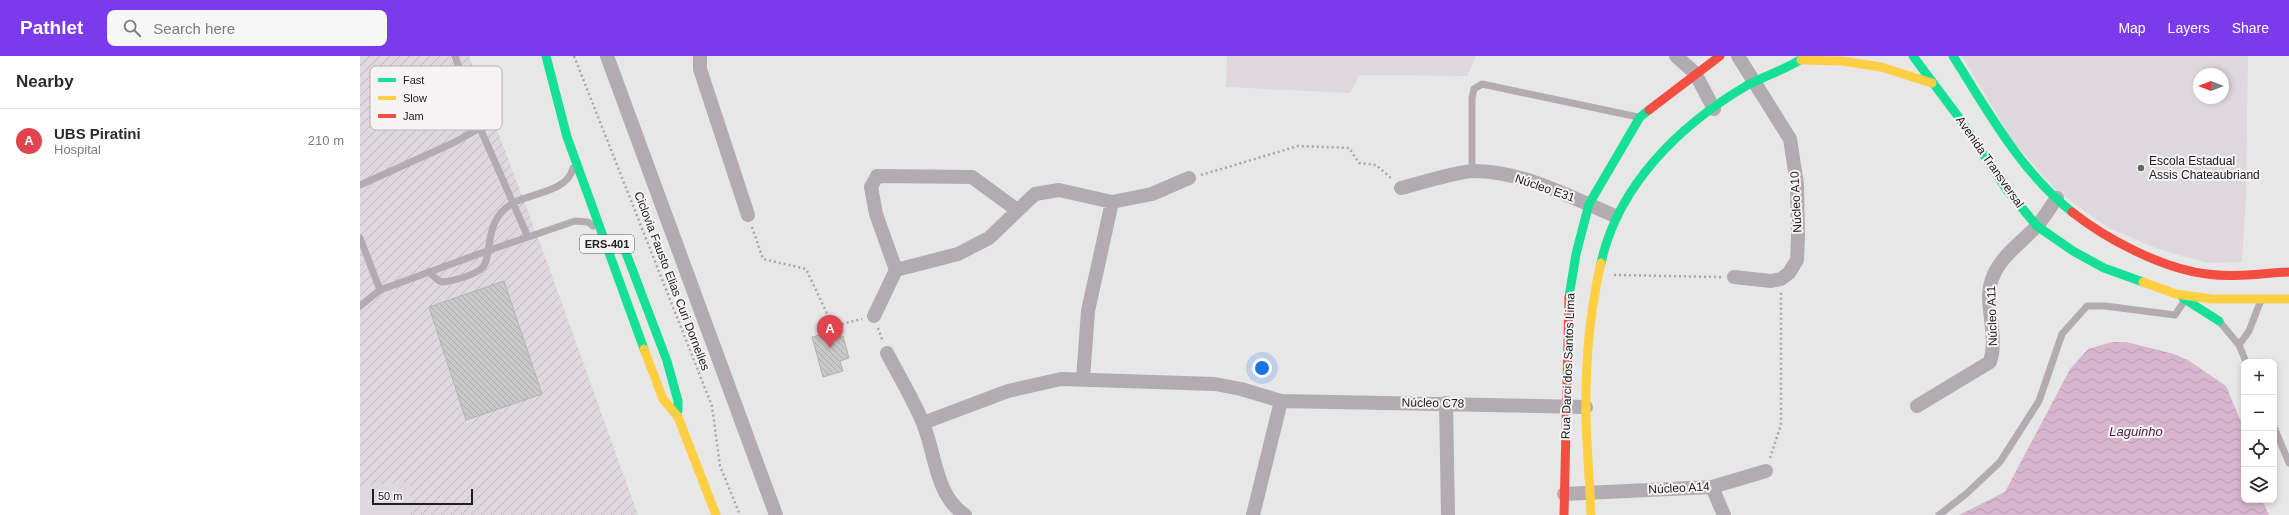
<!DOCTYPE html>
<meta charset="utf-8">
<style>
body{margin:0;font-family:Arial,sans-serif;background:#f7f7f7;color:#2b2b33}
.controls{position:absolute;right:12px;bottom:12px;display:grid;overflow:hidden;border-radius:8px;box-shadow:0 2px 6px #0003}
.controls button{width:36px;height:36px;display:grid;place-items:center;padding:0;border:0;border-bottom:1px solid #e1e1e2;background:#fff;color:#2b2b33;font:20px sans-serif}
.compass{position:absolute;left:1833px;top:12px;width:36px;height:36px;border-radius:50%;background:#fff;box-shadow:0 2px 6px #0003;rotate:270deg}
.scale{position:absolute;left:12px;bottom:10px;width:101px;box-sizing:border-box;padding-left:4px;border:2px solid #212020;border-top:0;font-size:11px;line-height:14px;white-space:nowrap;color:#212020;-webkit-text-stroke:3px #f6f3f5;paint-order:stroke}
.you{position:absolute;left:902px;top:312px;width:14px;height:14px;margin:-10px;border:3px solid #fff;border-radius:50%;background:#1a73e8;box-shadow:0 0 0 6px #1a73e833}
.badge{display:grid;place-items:center;width:26px;height:26px;border-radius:50%;background:#7c3aed;color:#fff;font-size:13px;font-weight:700}
.pin{position:absolute;translate:-50% -33px;filter:drop-shadow(0 1px 2px #0008)}
.pin::after{content:'';position:absolute;top:21px;width:14px;height:12px;background:inherit;clip-path:polygon(0 0,100% 0,50% 100%)}
.list{margin:0;padding:0;list-style:none}
h2{display:flex;justify-content:space-between;align-items:center;height:52px;margin:0;padding:0 16px;font-size:17px}
h2 small{font-size:13px;font-weight:400;color:#7c7c81}
.list li{display:grid;grid-template-columns:26px 1fr auto;gap:12px;align-items:center;box-sizing:border-box;height:64px;padding:0 16px;border-top:1px solid #e1e1e2}
.list b{display:block;font-size:15px;white-space:nowrap}
.list p{margin:0;font-size:13px;white-space:nowrap;color:#7c7c81}
.list em{font-size:13px;font-style:normal;color:#7c7c81}
.icon{flex:none;width:22px;height:22px;fill:none;stroke:currentColor;stroke-width:2;stroke-linecap:round;stroke-linejoin:round}
.map{position:relative;flex:none;width:1929px;height:459px;overflow:hidden}
header{display:flex;align-items:center;gap:24px;box-sizing:border-box;height:56px;padding:0 20px;background:#7c3aed;color:#fff}
header strong{font-size:19px}
nav{display:flex;gap:22px;margin-inline-start:auto;font-size:14px}
.search{width:280px;height:36px;background:#f7f7f7;display:flex;align-items:center;gap:10px;box-sizing:border-box;padding:0 14px;border-radius:8px;color:#7c7c81;font-size:15px}
main{display:flex}
aside{flex:1;background:#fff}
.map>svg:first-child{display:block}
</style>
<header>
<strong>Pathlet</strong>
<div class="search"><svg class="icon" aria-label="search" viewBox="0 0 24 24"><circle cx="10" cy="10" r="6"/><path d="M15 15l6 6"/></svg>Search here</div>
<nav><a>Map</a><a>Layers</a><a>Share</a></nav>
</header>
<main>
<aside>
<h2>Nearby<small></small></h2>
<ul class="list">
<li><span class="badge" style="background:#e0444e">A</span><div><b>UBS Piratini</b><p>Hospital</p></div><em>210 m</em></li>
</ul>
</aside>
<div class="map">
<svg width="1929" height="459" viewBox="0 0 1929 459">
<defs>
<pattern id="industrial-furrows" width="10" height="10" patternUnits="userSpaceOnUse"><rect width="10" height="10" fill="#ded8dc"/><path d="M-1 1l2-2M0 10L10 0M9 11l2-2" fill="none" stroke="#beb9bc"/></pattern>
<pattern id="water-waves" width="16" height="10" patternUnits="userSpaceOnUse"><rect width="16" height="10" fill="#d7b6cd"/><path d="M0 5q4-4 8 0t8 0" fill="none" stroke="#b89cb0"/></pattern>
<pattern id="building-back-hatch" width="6" height="6" patternUnits="userSpaceOnUse"><rect width="6" height="6" fill="#c9c8c9"/><path d="M-1 5l2 2M0 0l6 6M5-1l2 2" fill="none" stroke="#acacac"/></pattern>
</defs>
<rect width="100%" height="100%" fill="#e8e7e8"/>
<path fill="#ded8dc" fill-rule="evenodd" d="M867 0H1116L1107 20 1000 19 990 37 866 31Z
M1602 0H1888L1886 141 1882 206 1848 207 1798 193 1747 171 1698 136 1654 87ZM1839 18H1863V42H1839Z
M50 426V459H0V430Z"/>
<path fill="url(#industrial-furrows)" d="M0 0H109L186 203 278 459H50V426L0 430Z"/>
<path fill="url(#water-waves)" d="M1752 286H1766L1814 298 1828 304 1866 330 1884 373V444H1902L1909 459H1599L1645 436 1710 313 1728 293Z"/>
<path fill="url(#building-back-hatch)" stroke="#b4b3b4" d="M144 225 182 338 106 364 69 251Z
M473 275 475 282 483 280 489 302 480 305 483 315 463 321 452 281Z"/>
<g fill="none" stroke-linecap="round" stroke-linejoin="round">
<path stroke="#aaa6a8" stroke-width="2.5" stroke-dasharray="2 3" stroke-linecap="butt" d="M214 0 352 350 360 410 380 459
M841 119 938 90 989 92 999 107 1016 109 1032 123
M392 171 403 203 446 213 473 270 502 263
M1254 219 1361 221
M518 272 523 286
M1410 402 1421 369V235"/>
<path stroke="#b2acb1" stroke-width="7" d="M120 72 168 181
M1112 115V42L1114 33 1122 28 1278 61
M0 129 93 87 120 72 95 0
M0 182 20 234
M69 216 79 225 84 226C95 224 113 220 122 212 134 201 121 163 155 146 173 137 208 135 213 112
M0 250 20 234 127 195 215 165 228 166 233 170
M1859 265 1879 289 1886 306
M1879 289 1889 275 1901 244
M1914 371 1929 407
M1579 459 1606 438 1640 406 1679 345 1702 278 1727 250H1745L1815 259 1825 244"/>
<path stroke="#b2acb1" stroke-width="14" d="M247 0 416 459
M340 0V13L388 159
M1316 0 1335 17 1354 53
M1041 132C1060 127 1096 116 1113 115 1163 115 1211 141 1255 160
M536 214 516 158 511 131 517 120 612 121 657 154
M1374 221 1411 225 1421 223 1429 217 1437 204 1438 180 1437 128 1430 83 1378 0
M514 260 536 214 598 198 629 182 675 138 699 134 752 146 792 138 829 122
M527 297C539 320 553 343 563 367 576 399 575 439 605 459
M723 323 728 255 752 146
M1086 347 1088 459
M1557 350 1630 306C1637 284 1629 262 1629 239 1630 207 1657 191 1677 170 1684 162 1690 151 1697 142
M563 367 648 335 701 323 855 328 881 333 921 345 1226 351
M1352 431 1364 459
M1204 438 1352 431 1406 415
M893 459 921 345"/>
<path stroke="#16e098" stroke-width="9" d="M186 0 207 81 284 293
M1553 0 1600 63 1647 134 1677 170 1713 195 1744 212 1783 226
M1593 0C1628 55 1660 115 1712 156
M266 197 307 305 318 345V355
M1241 207C1258 129 1320 69 1386 30 1406 19 1428 13 1446 0
M1209 241 1216 198 1229 148 1280 61 1289 54
M1823 242 1859 265"/>
<path stroke="#ffcf43" stroke-width="9" d="M1441 4 1482 5 1521 11 1572 27
M1783 226 1816 238 1852 243H1929
M284 293 303 343 318 361 356 459
M1231 459C1230 427 1227 396 1226 364 1225 311 1229 258 1241 207"/>
<path stroke="#f24e42" stroke-width="9" d="M1289 54 1360 0
M1712 156C1746 183 1803 213 1847 218 1874 222 1902 217 1929 216
M1204 459 1209 241"/>
</g>
<circle fill="#676666" stroke="#f6f3f5" stroke-width="1.5" cx="1781" cy="112" r="4"/>
<g text-anchor="middle" dominant-baseline="central" stroke-width="4" stroke-linejoin="round" paint-order="stroke">
<rect fill="#f6f3f5" stroke="#615f60" stroke-width="1" x="220" y="179" width="54" height="18" rx="3"/>
<g font-size="11" font-weight="bold" fill="#212020">
<text x="247" y="188">ERS-401</text>
</g>
<g font-size="12" fill="#212020" stroke="#f6f3f5" text-anchor="start">
<text x="1789" y="105">Escola Estadual<tspan x="1789" dy="14">Assis Chateaubriand</tspan></text>
</g>
<g font-size="12" fill="#212020" stroke="#f6f3f5">
<text transform="translate(1630 106) rotate(55)">Avenida Transversal</text>
<text transform="translate(1185 132) rotate(19)">Núcleo E31</text>
<text transform="translate(1436 146) rotate(-93)">Núcleo A10</text>
<text transform="translate(312 225) rotate(69)">Ciclovia Fausto Elias Curi Dornelles</text>
<text transform="translate(1632 260) rotate(-92)">Núcleo A11</text>
<text transform="translate(1208 310) rotate(-88)">Rua Darci dos Santos Lima</text>
<text transform="translate(1073 347) rotate(1)">Núcleo C78</text>
<text transform="translate(1319 432) rotate(-3)">Núcleo A14</text>
</g>
<g font-size="13" font-style="italic" fill="#501944" stroke="#f6f3f5">
<text x="1776" y="375">Laguinho</text>
</g>
</g>
<rect x="10" y="10" width="132" height="64" rx="6" fill="#f6f3f5" stroke="#b6b4b5" stroke-width="1"/>
<rect x="18" y="22" width="18" height="4" fill="#16e098"/>
<rect x="18" y="40" width="18" height="4" fill="#ffcf43"/>
<rect x="18" y="58" width="18" height="4" fill="#f24e42"/>
<g font-size="11" fill="#212020">
<text x="43" y="28">Fast</text>
<text x="43" y="46">Slow</text>
<text x="43" y="64">Jam</text>
</g>
</svg>
<div class="controls">
<button>+</button>
<button>−</button>
<button><svg class="icon" aria-label="locate" viewBox="0 0 24 24"><circle cx="12" cy="12" r="6"/><path d="M12 2v4M12 18v4M2 12h4M18 12h4"/></svg></button>
<button><svg class="icon" aria-label="layers" viewBox="0 0 24 24"><path d="M12 4l9 5-9 5-9-5zM3 14l9 5 9-5"/></svg></button>
</div>
<svg class="compass" viewBox="-18 -18 36 36"><path d="M0-13l5 13h-10z" fill="#e53935"/><path d="M0 13l5-13h-10z" fill="#7c7c81"/></svg>
<div class="scale">50 m</div>
<div class="you"></div>
<div class="pin badge" style="left:470px;top:292px;background:#e0444e">A</div>
</div>
</main>
